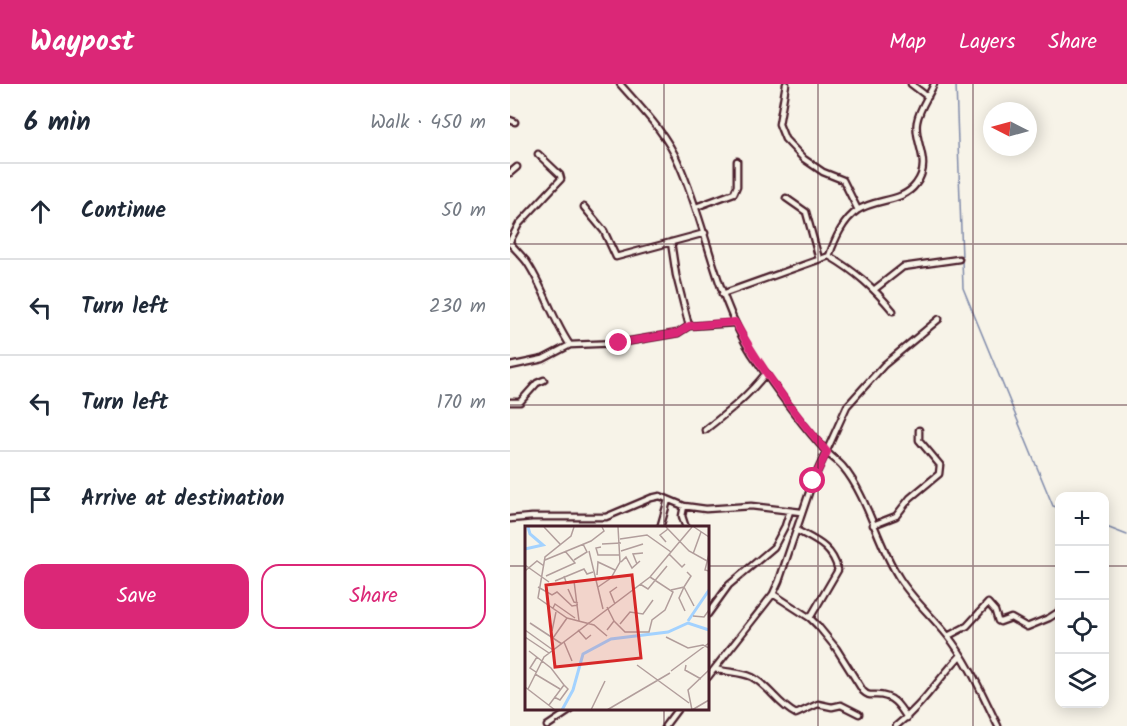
<!DOCTYPE html>
<meta charset="utf-8">
<style>
body{margin:0;font-family:Kalam,sans-serif;background:#f6f6f7;color:#1f2937}
.controls{position:absolute;right:18px;bottom:18px;display:grid;overflow:hidden;border-radius:12px;box-shadow:0 3px 15px #0003}
.controls button{width:54px;height:54px;display:grid;place-items:center;padding:0;border:0;border-bottom:2px solid #e0e1e3;background:#fff;color:#1f2937;font:30px sans-serif}
.compass{position:absolute;left:473px;top:18px;width:54px;height:54px;border-radius:50%;background:#fff;box-shadow:0 3px 15px #0003;rotate:276deg}
.stop{position:absolute;width:18px;height:18px;margin:-14px;border:4px solid #db2777;border-radius:50%;background:#fff}
.stop.end{background:#db2777;border-color:#fff;box-shadow:0 2px 6px #0008}
.list{margin:0;padding:0;list-style:none}
h2{display:flex;justify-content:space-between;align-items:center;height:78px;margin:0;padding:0 24px;font-size:26px}
h2 small{font-size:20px;font-weight:400;color:#747a83}
.list li{display:grid;grid-template-columns:39px 1fr auto;gap:18px;align-items:center;box-sizing:border-box;height:96px;padding:0 24px;border-top:2px solid #e0e1e3}
.list b{display:block;font-size:22px;white-space:nowrap}
.list em{font-size:20px;font-style:normal;color:#747a83}
.actions{display:flex;gap:12px;padding:18px 24px}
.actions a{flex:1;padding:14px 0;border:2px solid #db2777;border-radius:18px;text-align:center;font-size:21px;color:#db2777}
.actions .main{background:#db2777;color:#fff}
.icon{flex:none;width:33px;height:33px;fill:none;stroke:currentColor;stroke-width:2;stroke-linecap:round;stroke-linejoin:round}
.map{position:relative;flex:none;width:617px;height:642px;overflow:hidden}
header{display:flex;align-items:center;gap:36px;box-sizing:border-box;height:84px;padding:0 30px;background:#db2777;color:#fff}
header strong{font-size:28px}
nav{display:flex;gap:33px;margin-inline-start:auto;font-size:21px}
main{display:flex}
aside{flex:1;background:#fff}
.map>svg:first-child{display:block}
</style>
<header>
<strong>Waypost</strong>
<nav><a>Map</a><a>Layers</a><a>Share</a></nav>
</header>
<main>
<aside>
<h2>6 min<small>Walk · 450 m</small></h2>
<ul class="list">
<li><svg class="icon" aria-label="ahead" viewBox="0 0 24 24"><path d="M12 20V5M6 11l6-6 6 6"/></svg><div><b>Continue</b></div><em>50 m</em></li>
<li><svg class="icon" aria-label="left" viewBox="0 0 24 24"><path d="M17 20v-9H6M10 6l-5 5 5 5"/></svg><div><b>Turn left</b></div><em>230 m</em></li>
<li><svg class="icon" aria-label="left" viewBox="0 0 24 24"><path d="M17 20v-9H6M10 6l-5 5 5 5"/></svg><div><b>Turn left</b></div><em>170 m</em></li>
<li><svg class="icon" aria-label="arrive" viewBox="0 0 24 24"><path d="M6 21V4h12l-3 4 3 4H6"/></svg><div><b>Arrive at destination</b></div></li>
</ul>
<div class="actions"><a class="main">Save</a><a>Share</a></div>
</aside>
<div class="map">
<svg width="617" height="642" viewBox="0 0 617 642">
<rect width="100%" height="100%" fill="#f7f3e8"/>
<filter id="ink" filterUnits="userSpaceOnUse"><feTurbulence type="fractalNoise" baseFrequency=".0167" numOctaves="2"/><feDisplacementMap in="SourceGraphic" scale="12" xChannelSelector="R" yChannelSelector="G"/><feConvolveMatrix kernelMatrix="1 2 1 2 8 2 1 2 1" color-interpolation-filters="sRGB"/></filter>
<g filter="url(#ink)">
<g fill="none" stroke-linecap="round" stroke-linejoin="round">
<path stroke="#7f8aaa" stroke-width="1.5" d="M446 0 453 204 543 422 550 424
M594 442 617 451"/>
<g stroke="#4a1f2b" stroke-width="9">
<path id="minor" d="M110 0C132 25 156 49 169 80 197 142 205 212 242 270 263 301 291 340 316 367 321 373 328 377 333 383 358 413 367 459 388 492 401 514 421 531 437 551 459 578 473 612 488 642
M276 0 269 40 275 55 294 75 313 88 333 96 348 126
M401 0 418 13
M0 36 5 38
M0 89 7 83
M276 114 296 128 309 175
M74 123 94 147 106 173 195 149
M186 123 224 109 227 102V77
M0 157 9 140 51 95 50 91 28 70
M161 158 166 191 179 242
M0 159C5 165 11 171 16 177 34 203 42 235 60 261
M319 172C325 155 333 136 348 126 367 114 392 119 406 100 423 78 403 58 407 38 409 25 419 12 424 0
M365 205 393 183 449 175
M212 210 319 172C346 188 363 203 383 227
M0 282 33 275 60 261 109 259 168 249 179 242 225 239
M0 318H10L27 299 34 296
M195 346C218 328 239 311 256 289
M174 422 172 432 176 444
M0 435 22 433H96L141 414 150 412 174 422 196 425 241 422 291 428
M363 441 386 432 400 414 429 390 430 381 409 356V346
M150 444 158 416
M286 446C306 457 322 462 328 486L300 534
M263 510 300 534 308 542 326 564 353 607C358 612 360 611 366 611 383 611 389 621 397 634
M198 530 219 501 264 463 275 442 280 427
M438 552 457 542 478 519 485 527 488 537 490 538 501 534 517 543 539 534 550 527
M205 585C218 589 229 587 242 593 259 602 268 621 286 630L308 620 322 623 331 621 349 630
M198 593 263 510 269 497 303 397 337 322 374 281 429 235
M37 642 61 626
M155 642 167 626
M386 642C413 621 428 595 451 571"/>
</g>
<use href="#minor" stroke="#f7f3e8" stroke-width="4.5"/>
</g>
</g>
<g fill="none" stroke-linecap="round" stroke-linejoin="round" filter="url(#ink)">
<path stroke="#db2777" stroke-width="8" d="M109 259 168 249 179 242 225 238C251 285 283 328 317 368L303 397"/>
</g>
<path fill="none" stroke="#4a1f2b" stroke-width="1.5" stroke-opacity="0.55" d="M154 0V444M308 0V642M463 0V642M0 160H617M0 321H617M0 482H16M198 482H550M594 482H617M154 626V642"/>
<g transform="translate(15 442)">
<rect width="184" height="184" fill="#f7f3e8"/>
<path fill="none" stroke="#a3d2ff" stroke-width="3" d="M0 23 18 19 5 8 3 1M163 95 184 64M37 184 48 164 58 128 86 113 143 106 163 97 184 104"/>
<path fill="none" stroke="#b29e9c" stroke-width="1.5" d="M19 1 35 18M49 1 46 10 20 31 13 72 42 92 69 99 82 110M141 1 164 25 184 36M169 1 184 11M95 13 122 9 146 26M141 16 135 9 143 3M77 18 96 17M76 21 71 22 73 29H95M64 25 78 83M96 25 118 18M144 28 157 41 160 38M168 28 176 6M184 28 180 44 184 45M20 34 66 15 79 5 77 1M49 34 62 26 58 18M96 36 101 31 107 42 115 35M112 38 108 28 118 27M0 39 24 56M0 45 12 35 19 40M72 49 73 36 90 44M21 50 50 37 40 25M39 50 41 56 49 55 54 95M30 55 59 43 62 48 68 46M115 58 123 63 142 40M13 61 27 69 32 66 47 80 53 79M73 61 86 52 95 36 93 1M159 61 154 72 160 85M159 61 169 80M43 63 49 76 53 77M146 64 159 61 166 50 162 46M90 78 85 66 92 61M82 81 89 95 82 104M28 82 30 78 50 92M168 90 179 91 184 84M89 95 100 106H124L127 94 140 84 148 66 125 51M5 97 37 118M95 98 105 86 118 88 128 74M0 104 28 124M53 104 61 113 66 109M27 105 31 86M0 111 24 127M141 111 163 122 178 119 184 122M28 112 42 92M39 116 47 135M4 125 26 142 39 159 24 179M112 139 164 177M161 139 160 144 176 153M146 145 184 117M11 146 5 142 12 131M10 148 35 163M0 161 30 184M3 163 19 131 125 51 167 1M29 171 35 174 43 163 39 159M66 184 80 155M82 184 145 147M167 184 163 164 184 144M167 184 184 174"/>
<path fill="#d62828" fill-opacity="0.15" stroke="#d62828" stroke-width="3" d="M107 49 116 132 30 141 21 59Z"/>
<rect width="184" height="184" fill="none" stroke="#4a1f2b" stroke-width="3"/>
</g>
</svg>
<div class="controls">
<button>+</button>
<button>−</button>
<button><svg class="icon" aria-label="locate" viewBox="0 0 24 24"><circle cx="12" cy="12" r="6"/><path d="M12 2v4M12 18v4M2 12h4M18 12h4"/></svg></button>
<button><svg class="icon" aria-label="layers" viewBox="0 0 24 24"><path d="M12 4l9 5-9 5-9-5zM3 14l9 5 9-5"/></svg></button>
</div>
<svg class="compass" viewBox="-18 -18 36 36"><path d="M0-13l5 13h-10z" fill="#e53935"/><path d="M0 13l5-13h-10z" fill="#747a83"/></svg>
<div class="stop" style="left:303px;top:397px"></div>
<div class="stop end" style="left:109px;top:259px"></div>
</div>
</main>
